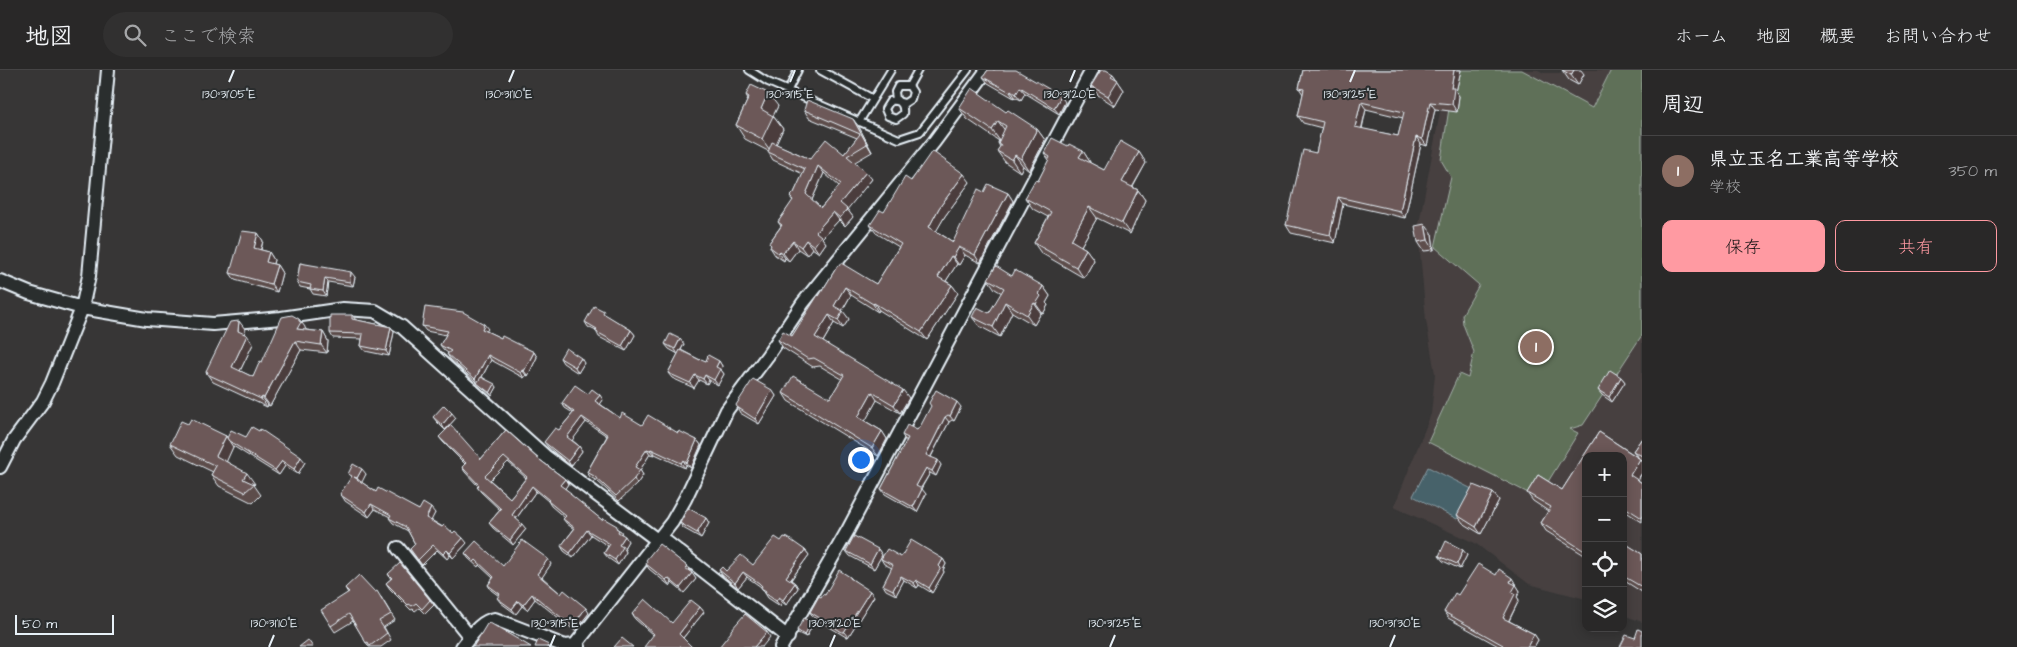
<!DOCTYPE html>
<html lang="ja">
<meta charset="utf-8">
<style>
body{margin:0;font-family:"Architects Daughter","Klee One",sans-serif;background:#313030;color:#f1f3f6}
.controls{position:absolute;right:15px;bottom:15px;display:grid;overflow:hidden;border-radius:10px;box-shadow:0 2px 12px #0003}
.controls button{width:45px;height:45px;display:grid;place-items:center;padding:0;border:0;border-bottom:1px solid #454445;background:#292828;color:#f1f3f6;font:25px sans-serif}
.scale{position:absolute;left:15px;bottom:12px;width:99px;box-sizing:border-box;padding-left:5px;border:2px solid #e8f1f8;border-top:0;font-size:14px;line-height:18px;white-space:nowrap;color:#e8f1f8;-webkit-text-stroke:4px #2a2d2e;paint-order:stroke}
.you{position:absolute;left:860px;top:389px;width:18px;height:18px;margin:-12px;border:4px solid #fff;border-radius:50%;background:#1a73e8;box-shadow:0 0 0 8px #1a73e833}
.badge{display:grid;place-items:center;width:32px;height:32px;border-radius:50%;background:#ff9aa2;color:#fff;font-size:16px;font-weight:700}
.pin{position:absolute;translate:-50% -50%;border:2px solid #fff;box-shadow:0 1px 5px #0006}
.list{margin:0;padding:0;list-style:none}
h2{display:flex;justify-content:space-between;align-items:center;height:65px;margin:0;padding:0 20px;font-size:21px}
h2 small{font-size:16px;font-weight:400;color:#a5a6a8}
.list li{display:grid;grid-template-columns:32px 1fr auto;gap:15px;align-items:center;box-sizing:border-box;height:70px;padding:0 20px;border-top:1px solid #454445}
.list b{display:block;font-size:19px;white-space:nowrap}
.list p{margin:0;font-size:16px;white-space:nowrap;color:#a5a6a8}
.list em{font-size:16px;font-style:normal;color:#a5a6a8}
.actions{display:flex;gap:10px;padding:15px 20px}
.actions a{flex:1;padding:11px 0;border:1px solid #ff9aa2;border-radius:10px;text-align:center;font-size:18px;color:#ff9aa2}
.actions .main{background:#ff9aa2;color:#111}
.icon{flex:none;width:28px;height:28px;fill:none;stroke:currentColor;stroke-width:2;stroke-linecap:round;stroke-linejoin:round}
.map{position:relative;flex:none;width:1642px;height:577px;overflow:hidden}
header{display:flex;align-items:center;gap:30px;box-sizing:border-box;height:70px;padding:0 25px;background:#292828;border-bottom:1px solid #454445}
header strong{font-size:24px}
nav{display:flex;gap:28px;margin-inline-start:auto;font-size:18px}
.search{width:350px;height:45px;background:#313030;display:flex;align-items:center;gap:12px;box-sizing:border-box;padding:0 18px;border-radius:28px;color:#a5a6a8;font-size:19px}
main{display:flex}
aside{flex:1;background:#292828}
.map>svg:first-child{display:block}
</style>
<header>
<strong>地図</strong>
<div class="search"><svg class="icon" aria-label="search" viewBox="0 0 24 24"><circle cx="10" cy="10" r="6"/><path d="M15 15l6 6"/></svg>ここで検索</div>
<nav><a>ホーム</a><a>地図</a><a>概要</a><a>お問い合わせ</a></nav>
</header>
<main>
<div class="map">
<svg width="1642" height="577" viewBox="0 0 1642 577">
<rect width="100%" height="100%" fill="#373636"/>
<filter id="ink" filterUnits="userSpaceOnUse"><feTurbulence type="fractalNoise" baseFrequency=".02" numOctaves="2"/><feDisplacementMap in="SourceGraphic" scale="10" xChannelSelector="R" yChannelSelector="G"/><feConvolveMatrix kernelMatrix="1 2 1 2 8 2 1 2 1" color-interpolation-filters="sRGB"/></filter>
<g filter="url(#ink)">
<path fill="#474040" d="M1448 0H1538L1544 3H1559L1568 0H1642V552L1623 545V386H1586V529L1529 514 1475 473 1394 437 1431 344 1435 304 1426 250 1418 159Z"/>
<path fill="#5f7059" stroke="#a4b0a8" d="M1455 0H1522L1592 38 1611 0H1642V265L1583 355 1570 359 1578 363 1538 428 1428 372 1459 304 1468 308 1474 282 1463 254 1462 245 1479 215 1435 177 1451 107 1441 90Z"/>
<path fill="#46626b" stroke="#879ba3" d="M1428 397 1472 419 1457 449 1413 426Z"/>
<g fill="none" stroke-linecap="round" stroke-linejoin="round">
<g stroke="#e8f1f8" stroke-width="10">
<path id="lane" d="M749 0 768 12 899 69 920 62 968 0
M820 0 873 29
M909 16 913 22 911 29 905 33C899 32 896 30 890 31L885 39 888 46 896 49 903 44C904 36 902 34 896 29L895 22 898 16H909L918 0
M788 20 798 0
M859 52 891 0"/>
</g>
<g stroke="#e8f1f8" stroke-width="16">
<path id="street" d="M0 211 29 223 82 238 147 249 213 254 281 248 343 239 375 241 402 257 545 386 657 470
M0 397 14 370 43 331 52 313 82 238 89 206 108 0
M660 467 788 567
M398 478 470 567
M462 577C471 566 480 551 495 549L565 576 575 575
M579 577 575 575 672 452 685 429 727 340 768 285 803 233 934 72 987 0
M781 577 848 460 1092 0"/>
</g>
<use href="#lane" stroke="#2a2d2e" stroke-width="6"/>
<use href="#street" stroke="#2a2d2e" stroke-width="12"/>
</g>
<path fill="#5d4d4c" stroke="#e8f1f8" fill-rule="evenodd" d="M988 0 1065 32 1059 44 1025 23 1021 30 1015 27 1014 28 988 13 983 7Z
M1303 0H1461L1456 22 1459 26 1457 42 1435 39 1427 76 1421 74 1405 148 1343 134 1335 173 1291 163 1286 155 1316 83 1322 58 1303 53 1298 46 1303 24 1299 18ZM1366 39 1403 48 1398 66 1362 59Z
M1562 0 1584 4 1578 15 1569 10Z
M1113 4 1124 20 1115 36 1098 25 1091 16Z
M746 25 778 36 773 46 783 59 776 74 810 89 844 84 857 68 809 48 804 40 859 57 872 82 855 92 872 109 847 139 853 147 845 156 839 150 822 168 826 173 819 183 812 178 807 185 798 179 789 191 785 188 784 191 775 185 770 177 771 175 769 173 781 156 778 152 793 131 790 127 794 123 803 104 773 90 768 82V81L745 69 736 55 748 29ZM824 103 839 116 821 138 812 130Z
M959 38 1037 59 1045 70 1029 101 1023 96 1020 102 1005 92 997 81 1000 77 998 73 999 71 967 49Z
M1068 76 1083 81 1090 92V93L1104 100 1139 82 1146 93 1133 117 1138 120 1145 130 1130 164 1097 148 1081 176 1086 179 1094 190 1084 208 1041 183 1034 173 1048 147 1033 139 1025 128 1038 111 1049 90 1044 83Z
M911 111 970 112 945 146 936 161 953 172 984 122 1008 123 1013 131 980 193 965 185 959 195 957 194 946 211 952 215 958 223 927 270 879 240 878 242 851 225 842 241 849 249 843 258 834 253 823 272 909 328 900 343 877 330 865 351 882 361 887 369 878 386 788 331 783 323 830 328 842 309 820 296 813 297 783 278 778 270 792 266 819 226 838 195 876 214 899 177 876 163 870 155 884 142Z
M258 163 263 171 261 180 269 182 274 190 273 194 277 195 282 203 277 222 235 210 230 203Z
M1432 164 1434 180 1424 181 1418 172Z
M300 193 355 207 353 216 328 212 326 226 313 224 310 219 300 217 297 212Z
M1012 206 1043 216 1050 226 1046 233 1048 235 1043 244 1041 243 1034 255 1012 242 1000 267 979 256 972 247 989 243 1002 223 995 219 988 209Z
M352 245 356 250 391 257 394 262 389 286 365 281 361 276 362 269 333 268 330 263Z
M607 246 631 260 635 265 626 281 599 267 596 261 588 257 585 252Z
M299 249 306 260 323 262 328 271 327 283 301 280 270 336 268 335 267 337 213 312 207 304 206 301 245 259 244 264 253 274 240 301 253 307 262 292Z
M422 256 488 259 486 261 501 268 534 282 537 287 528 306 526 305 524 308 491 290 482 307 497 317 492 326 450 289 447 284 448 283 444 280 440 275 446 265 426 261Z
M680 269 684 274 681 280 700 290 706 291H719L722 296 721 300 724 304 718 315 709 310 707 314 699 310 694 318 672 308 668 303 678 284 669 279 665 274Z
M560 288 584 293 578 303 563 293Z
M1621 307 1625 312 1612 332 1602 325 1598 320Z
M772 320 776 326 759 354 740 343 737 337Z
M588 324 603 330 600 334 620 348 642 355 678 363 697 370 701 375 691 398 686 395 685 398 655 384 654 385 650 384 640 400 643 405 637 414 619 431 597 411 590 407 587 402 607 366 586 352 572 370 579 376 582 381 571 396 548 377 544 372 559 360 573 343 565 338 562 333Z
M961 337 954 351 952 350 949 352 931 387 941 395 936 406 930 403 921 419 926 424 917 442 885 424 881 419 907 370H905L902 365 917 360Z
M433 347 456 348 445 360 437 352Z
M188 354 226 366 227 368 246 367 305 392 298 404 285 396 279 405 233 376V377L226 391 255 414 254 415 261 425 253 433 219 416 211 405 213 402 178 385 170 374Z
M506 360 536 387 565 409 568 414 565 418 574 428 602 450 621 461 622 465 628 471 624 478 626 482 618 495 608 488 604 483 608 476 591 465 573 488 564 481 561 476 574 459 567 454 563 449 565 448 551 436 548 431 536 421 516 449 526 459 513 475 493 458 489 453 500 440 481 422 477 417 478 416 465 402 462 397 465 394 443 372 439 367 481 389ZM508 392 526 408 510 428 490 410Z
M1599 362 1639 388 1633 381 1642 368V391H1641L1642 392V403L1638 410 1642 413V452L1623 440V386H1586V486L1546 461 1541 453 1548 441 1533 431 1527 423 1538 405 1562 420Z
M348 404H366L361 412 376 422 419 440 435 443 431 450 453 463 467 473 453 488 450 485 447 489 437 480 422 495 410 479 415 474 408 461 393 453 389 448 390 447 375 439 369 447 345 431 344 429 342 426 351 407Z
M1493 423 1499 430 1481 464 1463 453 1457 445Z
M706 448 709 453 701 468 683 458 680 453Z
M781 471 805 480 809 485 791 510 795 513 798 518 786 535 782 532 780 536 768 528 761 517 747 507 738 518 722 505 719 500 726 501 753 495Z
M1623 472 1642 484V522L1623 510Z
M878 479 882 485 874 499 850 486 846 481Z
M465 483 503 496 551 494 542 507 561 524 589 543 575 561 535 529 527 540 522 536 516 544 501 533 497 528 499 526 491 520 488 515 493 508 479 495 478 497 468 488Z
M1467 485 1460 499 1443 491 1439 486Z
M881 489H943L946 494 943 500 944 502 932 523 919 515 917 518 904 510 896 525 886 520 883 515 892 498 884 494Z
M646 494 687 496 690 501V502L696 509 684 523 672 513 670 516 649 499Z
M388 504 430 530 434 535 425 544 419 538 415 541 413 539 411 540 390 519 386 513 391 509Z
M1496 505 1517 514 1516 515 1520 521 1517 527 1519 530 1509 551 1534 564 1538 570 1534 577H1500L1448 548 1444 542 1458 525Z
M850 507 853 510 874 526 848 567H846L813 547 810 542 821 527 825 525Z
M345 518 381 527 395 550 384 557 391 570 381 577H369L353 551 335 562 331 556 348 523Z
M700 537 704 542 683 568 653 565 635 549 632 544 672 553Z
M812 553 813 555 806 567 798 563 797 560Z"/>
<path fill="#4c3e3e" stroke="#e8f1f8" d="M1454 0H1461L1456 22 1459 26 1457 42 1452 34 1451 18Z
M1574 0H1581L1584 4 1578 15 1571 5Z
M1113 4 1124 20 1115 36 1108 26 1111 6Z
M1020 17 1025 23 1021 30 1016 24Z
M1011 20 1015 27 1014 28 1010 22Z
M768 23 778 36 773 46 783 59 772 83 762 69 761 39Z
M1061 26 1065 32 1059 44 1054 38Z
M1361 32 1366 39 1360 65 1355 57Z
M1430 32 1435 39 1427 76 1422 69Z
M853 49 859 57 872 82 867 74Z
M998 51 1006 62 1000 71 992 60Z
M1037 59 1045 70 1029 101 1021 89Z
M1416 67 1421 74 1405 148 1400 141Z
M1083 81 1090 92 1087 98 1079 87Z
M1139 82 1146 93 1129 123 1122 112Z
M1015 85 1023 96 1020 102 1012 90Z
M818 96 824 103 811 132 806 124Z
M866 102 872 109 846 141 840 133Z
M964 104 970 112 945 146 934 165 929 157 939 138Z
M1138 120 1145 130 1130 164 1122 153Z
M1008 123 1013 131 980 193 975 185Z
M1338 127 1343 134 1335 173 1330 165Z
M1089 137 1097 148 1078 181 1071 170Z
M847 139 853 147 845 156 840 148Z
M833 142 839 150 822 168 826 173 819 183 814 176 816 162Z
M1425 154 1432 164 1434 180 1428 170Z
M258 163 263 171 259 185 254 178Z
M806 170 812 178 807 185 801 177Z
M793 171 798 179 789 191 783 183Z
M959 177 965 185 959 195 953 187Z
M1086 179 1094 190 1084 208 1076 197Z
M780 181 785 188 784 191 778 183Z
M269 182 274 190 271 200 266 192Z
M951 186 957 194 944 214 938 207Z
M277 195 282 203 277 222 271 214Z
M351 202 355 207 353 216 350 212Z
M325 208 328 212 326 226 323 221Z
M952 215 958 223 927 270 921 262Z
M1043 216 1050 226 1046 233 1048 235 1043 244 1036 234 1039 224Z
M845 217 851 225 840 244 834 236Z
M1005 232 1012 242 1000 267 993 257Z
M874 233 879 240 878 242 873 234Z
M1034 233 1041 243 1034 255 1027 245Z
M843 241 849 249 843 258 838 250Z
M829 245 834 253 821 275 815 267Z
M299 249 305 257V258L307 261 297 259Z
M239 251 245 259 244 270 238 261Z
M484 254 488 259 485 263 482 259Z
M391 257 394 262 389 286 386 281Z
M631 260 635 265 626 281 622 276Z
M323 262 328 271 327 283 321 275Z
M247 265 253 274 238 305 232 297Z
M680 269 684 274 678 285 675 279Z
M295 271 301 280 270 336 264 328Z
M534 282 537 287 528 306 524 301Z
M488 285 491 290 478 314 475 309Z
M581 288 584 293 578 303 575 297Z
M719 291 722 296 721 300 724 304 718 315 714 310 716 297Z
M522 300 526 305 524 308 521 303Z
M695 305 699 310 694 318 690 313Z
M705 305 709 310 707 314 703 309Z
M1621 307 1625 312 1612 332 1609 327Z
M495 314 497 317 492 326 490 323Z
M772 320 776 326 759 354 755 349Z
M903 320 909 328 900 343 894 335Z
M872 322 877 330 863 355 858 347Z
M600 325 603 330 599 336 595 331Z
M262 327 268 335 267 337 261 329Z
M957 332 961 337 954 351 950 346Z
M452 343 456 348 445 360 442 355Z
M582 347 586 352 571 372 567 367Z
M945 347 949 352 929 390 926 385Z
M882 361 887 369 878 386 872 378Z
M226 366 233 377 224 397 216 386Z
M697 370 701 375 691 398 687 393Z
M579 376 582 381 571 396 568 391Z
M647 379 650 384 640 400 643 405 637 414 634 409 635 397Z
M651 379 655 384 654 385 650 380Z
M301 387 305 392 298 404 294 399Z
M1640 389 1642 392V403L1635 413 1630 405Z
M683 390 686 395 685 398 681 393Z
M938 390 941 395 936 406 932 401Z
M282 391 285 396 279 405 275 400Z
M926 398 930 403 919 421 916 416Z
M362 399 366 404 361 414 357 408Z
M247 403 255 414 254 415 243 409Z
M565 409 568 414 564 420 560 415Z
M532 416 536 421 515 450 512 445Z
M922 419 926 424 917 442 913 437Z
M1493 423 1499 430 1481 464 1476 457Z
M371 434 375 439 369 447 366 442Z
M431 438 435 443 430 453 426 448Z
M706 448 709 453 701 468 697 463Z
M522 454 526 459 513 475 510 470Z
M587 460 591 465 573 488 570 483Z
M625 466 628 471 624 478 626 482 618 495 615 490 619 475Z
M463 468 467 473 453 488 450 483Z
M878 479 882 485 874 499 870 494Z
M447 480 450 485 447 489 443 484Z
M805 480 809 485 789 512 786 507Z
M1463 480 1467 485 1460 499 1457 494Z
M548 489 551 494 541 509 537 504Z
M943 489 946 494 943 500 944 502 932 523 929 518 939 496Z
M743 502 747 507 738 518 735 513Z
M692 503 696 509 684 523 680 518Z
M901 506 904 510 896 525 893 520Z
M668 508 672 513 670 516 666 510Z
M1512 508 1520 521 1517 527 1519 530 1507 554 1503 548 1512 522 1510 512Z
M916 510 919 515 917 518 914 513Z
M795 513 798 518 786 535 783 530Z
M870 521 874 526 848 567 844 562Z
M532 524 535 529 527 540 523 535Z
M779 527 782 532 780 536 776 531Z
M518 531 522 536 516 544 512 539Z
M700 537 704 542 682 569 679 564Z
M586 538 589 543 575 561 572 556Z
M812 553 813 555 806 567 804 565Z
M767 562 770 567 762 577H754Z
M1534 564 1538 570 1534 577H1527Z"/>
<path fill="#6c5958" stroke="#e8f1f8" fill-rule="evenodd" d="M988 0H1016L1061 26 1054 38 1020 17 1016 24 1011 20 1010 22 983 7Z
M1101 0H1106L1113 4 1111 6 1118 10 1108 26 1091 16Z
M1303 0H1454L1451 18H1454L1452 34 1430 32 1422 69 1416 67 1400 141 1338 127 1330 165 1286 155 1303 80 1316 83 1323 52 1298 46 1304 19 1299 18ZM1361 32 1404 42 1398 66 1355 57Z
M1562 0H1574L1571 5Z
M751 15 768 23 761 39 773 46 762 69 736 55 749 27 746 25Z
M972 18 1006 42 1008 40 1037 59 1021 89 1015 85 1012 90 997 81 1001 75 998 73 1006 56 998 51 992 60 959 38Z
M807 30 853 49 867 74 847 86 866 102 840 133 847 139 840 148 833 142 816 162 821 166 814 176 806 170 801 177 793 171 783 183 780 181 778 183 770 177 771 175 769 173 782 155 778 152 793 130 790 127 794 123 805 99 768 82 772 72 810 89 826 69 844 84 860 64 804 40ZM818 96 841 114 821 138 806 124Z
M1052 68 1068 76 1069 74 1083 81 1079 87 1104 100 1120 71 1139 82 1122 112 1138 120 1122 153 1089 137 1071 170 1086 179 1076 197 1034 173 1051 142 1025 128 1035 110 1038 111 1050 87 1044 83Z
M932 81 964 104 939 138 929 157 953 172 978 119 984 122 988 114 1008 123 975 185 959 177 953 187 951 186 938 207 952 215 921 262 874 233 873 234 845 217 834 236 843 241 838 250 829 245 815 267 903 320 894 335 872 322 858 347 882 361 872 378 783 323 793 306 830 328 844 305 814 288 808 289 778 270 783 261 792 266 818 225 819 226 838 195 839 196 841 193 876 214 901 174 870 155 880 140 884 142 905 107 911 111Z
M1425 154 1428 170 1418 172 1415 156Z
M242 161 258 163 254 178 269 182 266 192 277 195 271 214 230 203Z
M300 193 351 202 350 212 325 208 323 221 310 219 311 215 297 212Z
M996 196 1012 206 1015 200 1043 216 1039 224 1041 226 1036 234 1034 233 1027 245 1005 232 993 257 972 247 977 237 989 243 1004 218 988 209Z
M594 236 604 241 603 243 631 260 622 276 595 261 597 259 585 252Z
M425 237 463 242 484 254 482 259 501 268 502 266 534 282 524 301 522 300 521 303 488 285 475 309 447 284 451 281 440 275 448 261 422 256Z
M292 245 299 249V251L301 252 297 259 323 262 321 275 295 271 264 328 262 327 261 329 207 304 208 302 206 301 230 252 239 251 238 261 247 265 232 297 253 307 260 291 262 292 282 247Z
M330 245H352V249L391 257 386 281 361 276 363 264 330 263Z
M670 264 680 269 675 279 665 274Z
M566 278 581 288 575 297 560 288Z
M680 280 700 290 701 289 706 291 708 285 719 291 716 297 720 299 714 310 705 305 703 309 695 305 690 313 668 303Z
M1610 300 1621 307 1609 327 1598 320Z
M481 307 495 314 490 323 477 313Z
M753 309 772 320 755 349 737 337 736 335Z
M575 315 588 324 592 319 600 325 595 331 620 348 622 343 642 355 648 345 678 363 679 361 697 370 687 393 683 390 681 393 651 379 650 380 647 379 635 397 640 400 634 409 616 426 594 406 587 402 608 365 582 347 567 367 579 376 568 391 544 372 555 358 559 360 574 342 562 333Z
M936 320 957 332 950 346 948 345 945 347 926 385 938 390 932 401 926 398 916 416 922 419 913 437 881 419 908 368 902 365 907 355 917 360 921 355 931 336 929 333Z
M444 335 452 343 442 355 433 347Z
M191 349 226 366 216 386 247 403 243 409 254 414 245 422 211 405 216 396 170 374 181 351 188 354Z
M451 355 481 389 506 360 536 387 565 409 560 415 571 423 570 424 602 450 603 448 617 456 616 458 619 460 618 462 625 466 619 475 623 477 615 490 604 483 610 474 587 460 570 483 561 476 575 458 563 449 566 446 548 431 549 430 532 416 512 445 522 454 510 470 489 453 501 439 477 417 479 415 462 397 466 393 439 367ZM504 387 527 407 510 428 485 406Z
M252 357 259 361 260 359 301 387 294 399 282 391 275 400 229 371 227 368 231 360 246 367Z
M1599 362 1640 389 1630 405 1642 413V448L1623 436V386H1586V482L1541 453 1551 437 1527 423 1538 405 1562 420Z
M1642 368V386L1633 381Z
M353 394 362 399 357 408 354 407 376 422 378 418 419 440 423 433 431 438 426 448 442 457 444 455 453 463 455 461 463 468 450 483 447 480 443 484 433 475 418 490 410 479 415 474 406 457 389 448 391 445 371 434 366 442 342 426 340 424 352 406 348 404Z
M1473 415 1493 423 1476 457 1457 445Z
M688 438 706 448 697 463 680 453Z
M854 466 878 479 870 494 846 481Z
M775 467 781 471 784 467 788 468 805 480 786 507 795 513 783 530 779 527 776 531 765 523 766 521 761 518 762 516 759 513 743 502 735 513 719 500 722 497 726 501 741 485 753 495Z
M522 470 548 489 537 504 561 524 564 520 586 538 572 556 532 524 523 535 518 531 512 539 497 528 500 524 488 515 494 507 476 490 474 492 465 483 476 471 503 496Z
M911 470 943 489 939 496 941 498 929 518 916 510 914 513 901 506 893 520 883 515 893 495 881 489 887 479 901 487Z
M1446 471 1463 480 1457 494 1439 486Z
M1623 472 1642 484V517L1623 506Z
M659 474 687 496 685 498 692 503 680 518 668 508 666 510 646 494 647 492 646 490Z
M400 493 430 530 422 539 416 533 412 536 409 534 408 535 386 513 392 508 388 504Z
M1478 494 1496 505 1499 499 1512 508 1510 512 1516 515 1512 522 1515 524 1503 548 1534 564 1527 577H1501L1503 575 1444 542 1455 523 1458 525Z
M839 500 850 507V508L870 521 844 562H842L810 542 819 526 821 527 823 524 825 525Z
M359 505 375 522 377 521 391 544 379 551 387 563 370 576 368 572 366 573 349 544 331 556 321 540 349 522 345 518Z
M645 529 672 553 691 530 700 537 679 564 692 577H644L654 564 632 544Z
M745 544 767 562 754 577H719L731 562V560Z
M804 548 812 553 804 565 797 560Z
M490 553 531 577H473L487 554Z
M1638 559 1642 561V577H1620L1626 565 1635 568Z
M622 568 633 577H614Z
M308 570 313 577H299Z
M538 570 549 575 547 577H535Z"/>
</g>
<path fill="none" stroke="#e8f1f8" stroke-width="2" d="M229 12 234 0M509 12 514 0M790 12 795 0M1070 12 1075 0M1350 12 1355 0M269 577 274 565M550 577 555 565M830 577 835 565M1110 577 1115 565M1390 577 1395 565"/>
<g font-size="12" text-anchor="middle" fill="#e8f1f8" stroke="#2a2d2e" stroke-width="4" stroke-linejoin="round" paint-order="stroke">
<text x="229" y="28">130°31'05"E</text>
<text x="509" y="28">130°31'10"E</text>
<text x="790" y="28">130°31'15"E</text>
<text x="1070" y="28">130°31'20"E</text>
<text x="1350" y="28">130°31'25"E</text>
<text x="274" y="557">130°31'10"E</text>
<text x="555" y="557">130°31'15"E</text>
<text x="835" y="557">130°31'20"E</text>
<text x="1115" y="557">130°31'25"E</text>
<text x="1395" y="557">130°31'30"E</text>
</g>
</svg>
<div class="controls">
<button>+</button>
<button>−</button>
<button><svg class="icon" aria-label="locate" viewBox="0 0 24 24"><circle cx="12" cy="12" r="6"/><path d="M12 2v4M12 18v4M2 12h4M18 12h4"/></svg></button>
<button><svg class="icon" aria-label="layers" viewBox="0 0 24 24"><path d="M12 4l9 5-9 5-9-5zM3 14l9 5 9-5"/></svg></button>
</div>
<div class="scale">50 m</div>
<div class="you"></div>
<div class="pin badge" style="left:1536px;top:277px;background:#8d6e63">1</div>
</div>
<aside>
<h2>周辺<small></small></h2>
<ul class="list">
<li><span class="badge" style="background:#8d6e63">1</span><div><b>県立玉名工業高等学校</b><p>学校</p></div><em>350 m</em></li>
</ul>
<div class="actions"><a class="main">保存</a><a>共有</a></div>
</aside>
</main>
